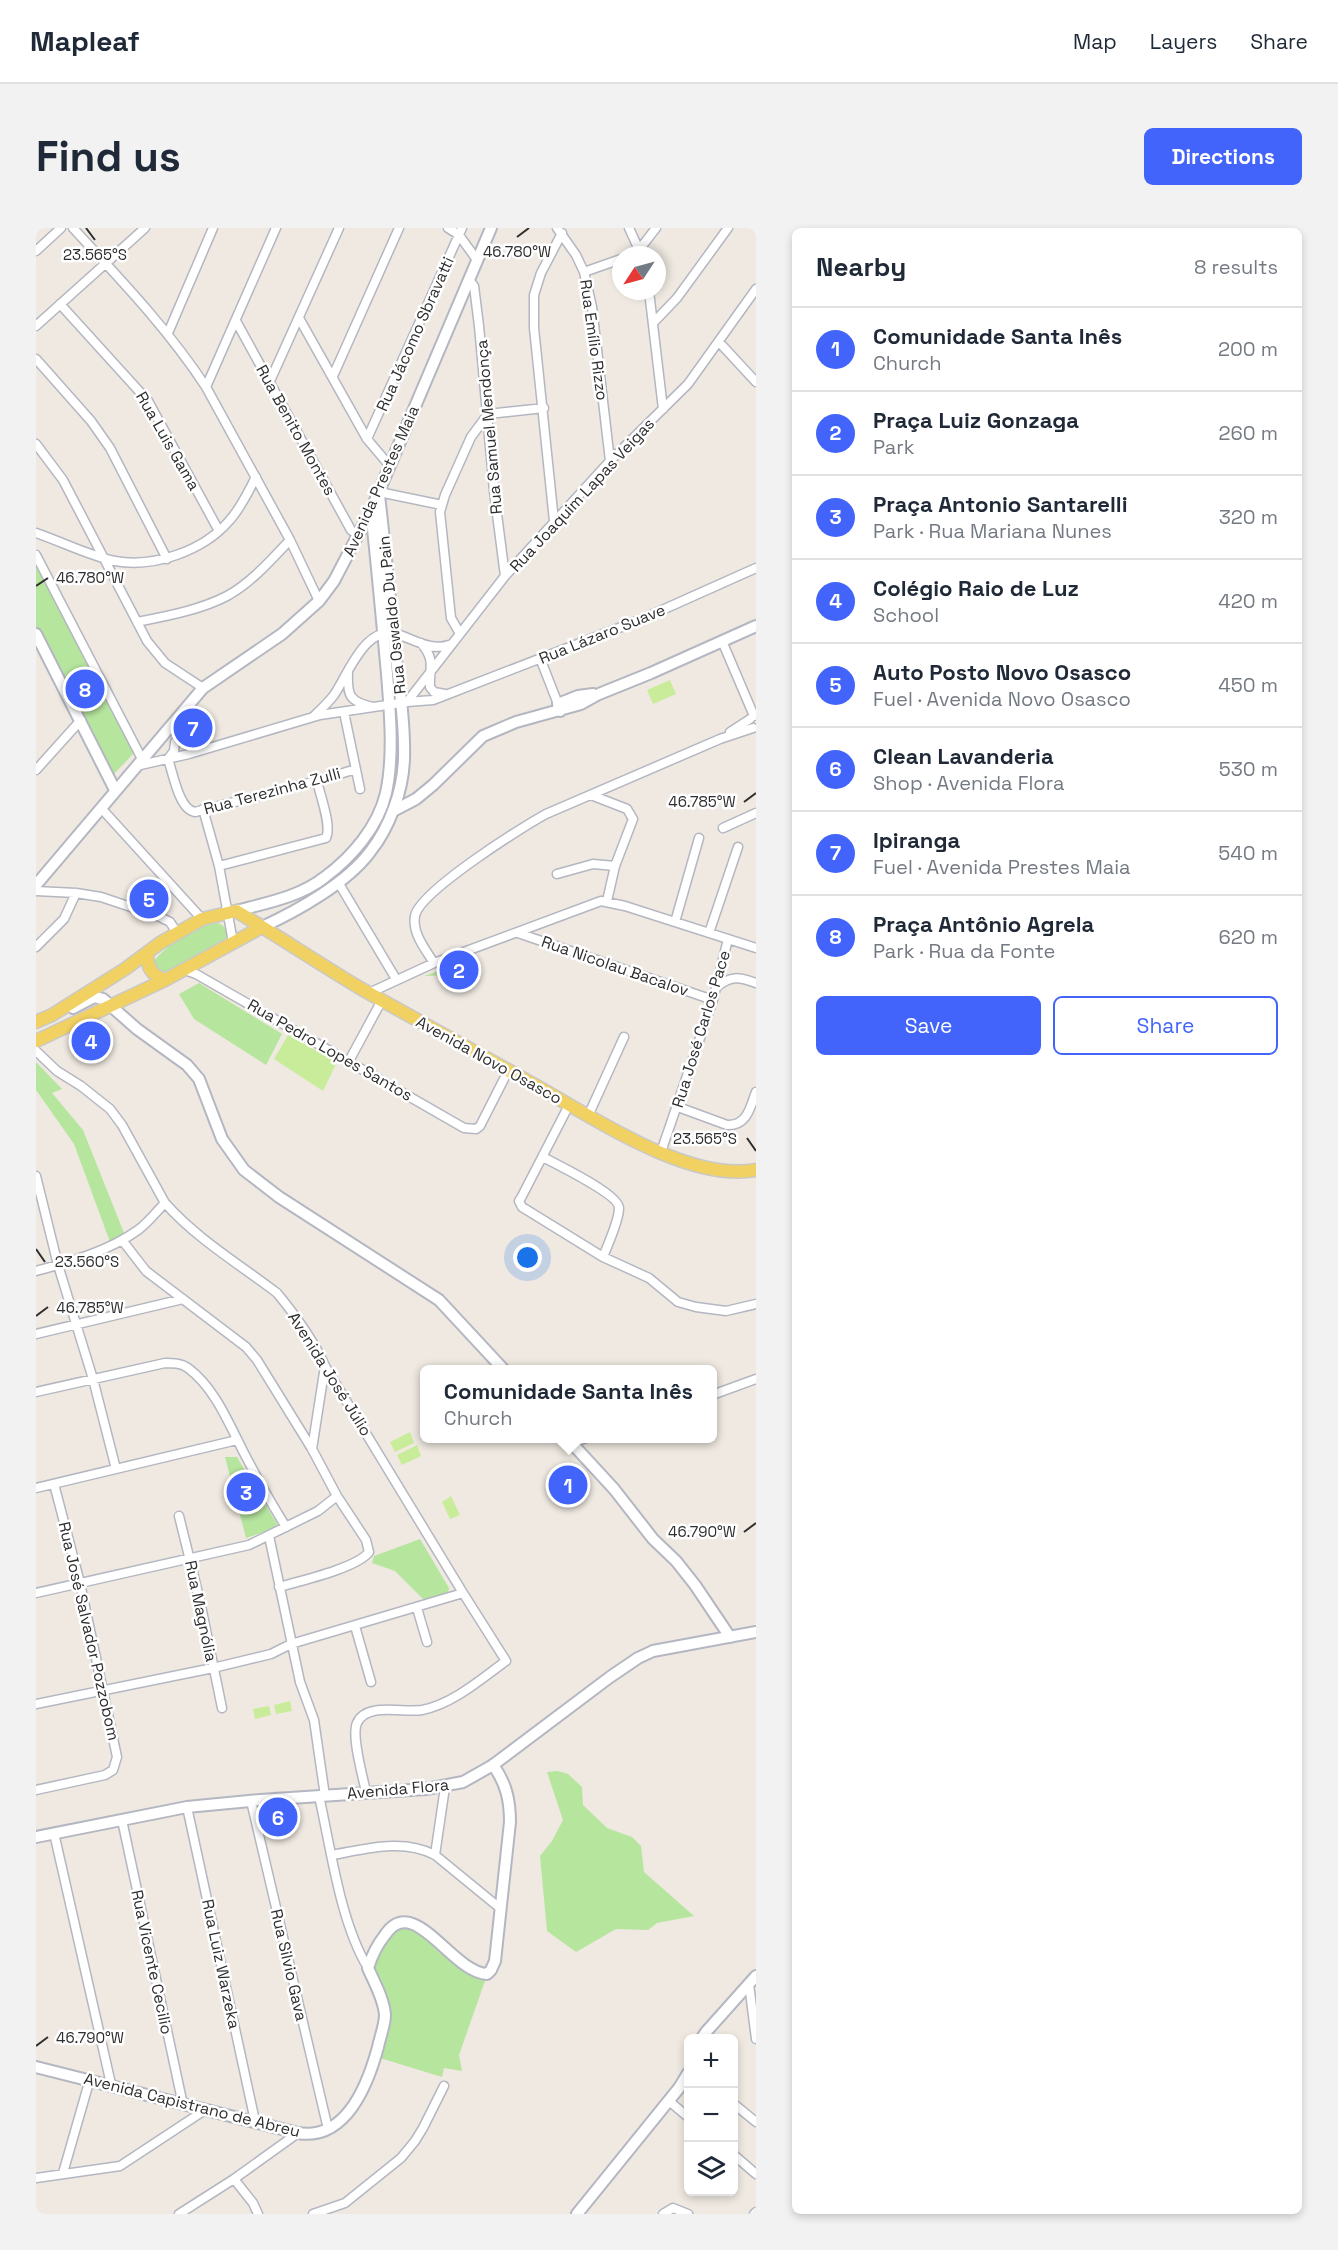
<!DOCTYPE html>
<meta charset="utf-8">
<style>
body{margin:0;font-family:"Space Grotesk",sans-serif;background:#f2f2f3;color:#1f2937}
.controls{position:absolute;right:18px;bottom:18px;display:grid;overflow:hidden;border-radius:9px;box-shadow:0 3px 9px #0003}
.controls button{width:54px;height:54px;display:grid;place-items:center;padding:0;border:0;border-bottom:2px solid #e0e1e3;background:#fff;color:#1f2937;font:30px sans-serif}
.compass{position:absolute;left:576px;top:18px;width:54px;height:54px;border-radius:50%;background:#fff;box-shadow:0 3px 9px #0003;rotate:234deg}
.you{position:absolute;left:492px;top:1030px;width:21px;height:21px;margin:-15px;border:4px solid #fff;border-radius:50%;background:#1a73e8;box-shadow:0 0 0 9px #1a73e833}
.badge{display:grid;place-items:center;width:39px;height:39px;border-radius:50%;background:#4264fb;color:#fff;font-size:20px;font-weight:700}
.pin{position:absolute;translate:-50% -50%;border:3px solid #fff;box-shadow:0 2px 6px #0006}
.popup{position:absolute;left:384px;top:1137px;width:297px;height:78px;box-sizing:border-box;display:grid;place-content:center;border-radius:9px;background:#fff;filter:drop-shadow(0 2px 4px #0005);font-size:20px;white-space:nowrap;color:#747a83}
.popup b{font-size:22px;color:#1f2937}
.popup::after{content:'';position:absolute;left:50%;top:100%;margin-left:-12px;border:12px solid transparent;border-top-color:#fff}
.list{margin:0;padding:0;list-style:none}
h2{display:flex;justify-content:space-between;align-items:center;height:78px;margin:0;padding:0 24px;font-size:26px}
h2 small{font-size:20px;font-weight:400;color:#747a83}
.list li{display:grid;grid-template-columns:39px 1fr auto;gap:18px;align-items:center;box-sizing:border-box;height:84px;padding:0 24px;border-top:2px solid #e0e1e3}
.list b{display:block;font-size:22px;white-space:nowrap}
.list p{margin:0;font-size:20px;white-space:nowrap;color:#747a83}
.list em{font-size:20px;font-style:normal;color:#747a83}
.actions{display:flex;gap:12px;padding:18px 24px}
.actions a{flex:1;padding:14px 0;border:2px solid #4264fb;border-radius:9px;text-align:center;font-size:21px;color:#4264fb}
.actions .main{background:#4264fb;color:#fff}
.icon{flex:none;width:33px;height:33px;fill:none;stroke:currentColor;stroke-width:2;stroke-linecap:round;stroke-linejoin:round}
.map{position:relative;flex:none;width:720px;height:1986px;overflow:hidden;border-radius:9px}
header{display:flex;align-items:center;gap:36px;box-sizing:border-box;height:84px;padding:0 30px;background:#fff;border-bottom:2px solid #e0e1e3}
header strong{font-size:28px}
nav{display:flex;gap:33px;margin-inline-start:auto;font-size:21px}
.intro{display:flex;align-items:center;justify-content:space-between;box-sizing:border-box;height:144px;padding:0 36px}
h1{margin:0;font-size:42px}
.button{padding:15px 27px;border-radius:9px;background:#4264fb;color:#fff;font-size:21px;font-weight:700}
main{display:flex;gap:36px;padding:0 36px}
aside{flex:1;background:#fff;border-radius:9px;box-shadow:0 3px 9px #0003}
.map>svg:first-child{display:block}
</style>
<header>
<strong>Mapleaf</strong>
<nav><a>Map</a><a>Layers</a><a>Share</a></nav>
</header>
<div class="intro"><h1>Find us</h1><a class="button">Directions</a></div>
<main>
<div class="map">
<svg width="720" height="1986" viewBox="0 0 720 1986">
<rect width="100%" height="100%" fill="#efe9e1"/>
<path fill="#b6e59e" d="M0 338 98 525 78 546 0 398Z
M182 695C191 699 192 704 191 714L129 744H123L118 736 119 732C135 713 158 698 182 695Z
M437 732 439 746 388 748Z
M163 755 246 806 230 837 158 791 143 766Z
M0 834 26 861 16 865 47 902 88 1005 74 1014 38 916 0 862Z
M189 1229H201L243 1299 210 1310Z
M384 1311 413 1360 412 1364 389 1373 359 1343 336 1335 338 1328Z
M522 1543 532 1546 546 1559 547 1577 571 1600 596 1609 605 1618 608 1644 658 1688 621 1695 612 1702 580 1701 540 1724 511 1703 504 1628 516 1613 527 1592 511 1544Z
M374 1696 432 1743 441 1749 450 1750 423 1827 426 1843 408 1840 406 1849 344 1830 351 1792 335 1743 353 1703Z"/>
<path fill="#c9ec9a" d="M634 452 640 466 617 476 611 462Z
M252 807 301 834 287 863 238 831Z
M374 1204 378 1215 359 1224 354 1214Z
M381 1217 385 1228 366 1237 361 1227Z
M415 1268 424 1287 414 1291 406 1274Z
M254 1473 256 1483 240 1486 238 1477Z
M233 1478 235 1487 219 1491 217 1481Z"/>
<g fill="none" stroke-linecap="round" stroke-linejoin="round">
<g stroke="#b4b7c1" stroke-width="11">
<path id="minor" d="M37 0C84 51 132 101 170 159L254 312 283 373
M412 0 423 7 441 32
M521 0 540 27 548 44 556 79 574 233
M593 0 604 24
M0 23 25 0
M594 27 603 22 620 0
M548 44 585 31
M433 52 438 58 443 98 458 263 469 348
M613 63 627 181
M24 76 112 173 183 303
M263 90 331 211 353 237
M200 93 315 302 323 308
M618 94 641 70 692 0
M0 98 109 0
M132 105 177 0
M683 114 720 154
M0 131 55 193 74 220 131 331
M297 148 363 0
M234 153 303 0
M170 159 240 0
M452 186 508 180
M331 211 426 0
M0 216 27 252 111 413 129 435 167 460
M343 264 406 277
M518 293 498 100V67L505 45 526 5
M0 305C24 313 56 329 79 333 118 340 167 323 193 293 205 280 212 264 220 249
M0 327 106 531
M101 394C131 388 164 382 191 368 215 355 235 332 254 312
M423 404 415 390 404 284 409 267 435 209 452 186
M686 413 718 488
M385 415C400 432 393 440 394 459L398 464 409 466
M504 430 522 476
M312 444C311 467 313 474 337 479
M371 474 469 348 574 233 652 156 720 61
M308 484 324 561
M278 488C285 481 292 475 298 467 312 447 330 393 364 407 380 413 397 423 413 417
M694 504 714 491
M139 514 138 523 132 531C137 545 143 582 159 584L281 553 320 541
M100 538 153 526 284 487 371 474 397 472 606 391 720 340
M0 542 45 492
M555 567 591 581 597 591 579 638 571 673
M65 580 166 691
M167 581 183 638 197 714
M687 600 720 585
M183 638 290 610C296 598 284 567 281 553
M521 646 557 636 579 638
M302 654 360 751
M0 663 40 665 65 669 122 688 134 694 141 705
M639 694 663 610
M482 705 677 772
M673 705 702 619
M0 719 28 691 40 665
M398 735C389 721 376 705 379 688 383 664 486 599 510 586L684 511 717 500
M149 742 160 746 428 900 440 901 444 898 472 843
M680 760C694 747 703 749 720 755
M333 765 398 735 565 673 589 678 720 720
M0 823 21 843 45 858 74 881 86 897 129 975C161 1011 203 1036 241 1065 260 1088 277 1111 289 1138L427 1365 470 1433C445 1451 417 1476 386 1482 367 1485 330 1474 321 1495 315 1508 327 1549 330 1564
M313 833 346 772
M533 877 485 970 483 973 486 979 567 1029 613 1050 642 1074 660 1079 690 1083 720 1076
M642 879 691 897C711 898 714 880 720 864
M552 888 588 809
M625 924 677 772 692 711
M507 929C521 937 583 966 583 980 583 993 572 1016 567 1029
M0 948 22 1037 57 1151 80 1241
M86 1012 110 1043 210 1119 221 1132 276 1221 301 1268 330 1312 333 1324C321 1340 264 1353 243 1359
M0 1043C34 1034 73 1023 102 1002 112 995 120 984 129 975
M0 1106 147 1071
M0 1164 129 1135C137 1135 145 1135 152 1140 179 1160 193 1196 208 1225 221 1250 235 1275 250 1299
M676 1167 720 1151
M536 1215 550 1210
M276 1221 289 1138
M0 1260 201 1212
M143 1288 164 1373 186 1480
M233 1308 264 1454 278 1492 289 1568
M0 1365 213 1317 282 1283 301 1268
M381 1380 391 1414
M319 1398 335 1454
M0 1476 177 1440 235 1426 255 1416 427 1365
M0 1562 69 1547 77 1542 81 1529 44 1355 18 1256
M283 1568C295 1621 304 1694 332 1740
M215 1573 292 1901
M151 1579 219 1893
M86 1592 147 1877
M18 1605 75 1856
M296 1627C330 1621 367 1610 399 1627L465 1681
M399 1627 409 1559
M713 1756 720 1811
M633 1873 652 1889
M698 1876 720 1894
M698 1927 720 1946
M27 1945 54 1851
M0 1950 84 1938 169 1882
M198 1951 217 1975 222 1986
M143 1986 198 1951 262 1905
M277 1986 309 1975 365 1930 379 1913 387 1900 408 1858
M627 1986 637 1980 652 1986
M718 1986 720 1984"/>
</g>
<g stroke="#b4b7c1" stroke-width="14">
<path id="tertiary" d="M0 406 79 562
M524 483 522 476 542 468 557 466
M357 583 380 571 397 557 447 508 480 494 545 476 563 466 615 445 720 398
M666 1810 670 1804 720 1748
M0 1839 262 1905C310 1913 332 1856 342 1819 344 1809 349 1797 349 1787 348 1771 338 1754 332 1740 336 1727 341 1717 349 1707 378 1664 415 1744 451 1746L455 1742 459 1733 474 1594C474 1572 470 1555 457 1537
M541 1986 643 1860 652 1845"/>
</g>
<g stroke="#b4b7c1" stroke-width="14">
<path id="secondary" d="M0 657 167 460 246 406 283 373 298 353 335 282 455 0
M200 683C230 675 264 669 289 649 316 629 342 599 350 565 358 528 354 484 351 446 346 392 341 337 335 282
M226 699C261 683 311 655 334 624 354 599 367 562 368 531 369 495 363 457 359 422 354 370 349 319 343 267
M37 780 58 769 67 771 101 801 151 837 163 851 186 911 208 942 243 969 403 1072 468 1142
M531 1210 578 1261 617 1311 640 1333 659 1357 694 1409
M0 1609 151 1579 224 1572 390 1561 427 1554 457 1537 574 1449 602 1430 617 1423 720 1404"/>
</g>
<g stroke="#c9c9c9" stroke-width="15">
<path id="primary" d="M111 725C111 739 115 747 129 752
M0 794 16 787 89 741 124 715 166 691 200 683C242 708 282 735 324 760 380 792 438 823 495 855 554 887 651 955 720 942
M0 813 129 752 226 699"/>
</g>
<use href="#minor" stroke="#fff" stroke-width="8"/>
<use href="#tertiary" stroke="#fff" stroke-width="10"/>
<use href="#secondary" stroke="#fff" stroke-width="10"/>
<use href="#primary" stroke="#f2d163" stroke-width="12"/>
</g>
<path fill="none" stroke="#2e2e2e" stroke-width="2" d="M50 0 59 12M481 9 493 0M0 358 12 350M708 574 720 565M711 910 720 923M0 1021 9 1034M0 1088 12 1079M708 1304 720 1295M0 1818 12 1809"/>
<g text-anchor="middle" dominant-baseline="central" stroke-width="5" stroke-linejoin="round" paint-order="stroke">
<g font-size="16" fill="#2e2e2e" stroke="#fff">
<text transform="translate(379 106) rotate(-66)">Rua Jácomo Sbravatti</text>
<text transform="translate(558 112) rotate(82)">Rua Emílio Rizzo</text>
<text transform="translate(453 199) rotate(-95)">Rua Samuel Mendonça</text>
<text transform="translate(260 202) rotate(61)">Rua Benito Montes</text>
<text transform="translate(132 213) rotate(60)">Rua Luis Gama</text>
<text transform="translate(345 253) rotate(-66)">Avenida Prestes Maia</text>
<text transform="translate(546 267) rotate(-47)">Rua Joaquim Lapas Veigas</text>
<text transform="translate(356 387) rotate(-96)">Rua Oswaldo Du Pain</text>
<text transform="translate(566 406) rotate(-22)">Rua Lázaro Suave</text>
<text transform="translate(236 563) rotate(-15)">Rua Terezinha Zulli</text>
<text transform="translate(579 738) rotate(19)">Rua Nicolau Bacalov</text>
<text transform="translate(665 801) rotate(-73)">Rua José Carlos Pace</text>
<text transform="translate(294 822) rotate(30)">Rua Pedro Lopes Santos</text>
<text transform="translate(453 832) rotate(29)">Avenida Novo Osasco</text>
<text transform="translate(294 1146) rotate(58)">Avenida José Júlio</text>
<text transform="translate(165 1383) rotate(78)">Rua Magnólia</text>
<text transform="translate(53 1403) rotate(77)">Rua José Salvador Pozzobom</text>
<text transform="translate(362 1561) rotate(-5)">Avenida Flora</text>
<text transform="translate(116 1734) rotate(78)">Rua Vicente Cecilio</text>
<text transform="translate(185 1736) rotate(78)">Rua Luiz Warzeka</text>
<text transform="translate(253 1737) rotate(77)">Rua Silvio Gava</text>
<text transform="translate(156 1877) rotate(14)">Avenida Capistrano de Abreu</text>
</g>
</g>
<g font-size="15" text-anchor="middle" fill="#2e2e2e" stroke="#fff" stroke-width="5" stroke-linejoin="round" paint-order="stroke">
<text x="481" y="29">46.780°W</text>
<text x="59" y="32">23.565°S</text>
<text x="54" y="355">46.780°W</text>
<text x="666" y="579">46.785°W</text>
<text x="669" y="916">23.565°S</text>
<text x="51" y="1039">23.560°S</text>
<text x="54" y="1085">46.785°W</text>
<text x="666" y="1309">46.790°W</text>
<text x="54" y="1815">46.790°W</text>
</g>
</svg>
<div class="controls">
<button>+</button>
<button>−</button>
<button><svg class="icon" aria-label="layers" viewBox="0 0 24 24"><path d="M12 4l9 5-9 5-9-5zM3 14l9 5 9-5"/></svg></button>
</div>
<svg class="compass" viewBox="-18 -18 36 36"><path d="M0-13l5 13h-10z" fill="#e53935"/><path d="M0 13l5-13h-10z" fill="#747a83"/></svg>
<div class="you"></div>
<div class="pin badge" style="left:532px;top:1257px">1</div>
<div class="popup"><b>Comunidade Santa Inês</b>Church</div>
<div class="pin badge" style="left:423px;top:742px">2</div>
<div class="pin badge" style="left:210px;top:1264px">3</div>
<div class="pin badge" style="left:55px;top:813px">4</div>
<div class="pin badge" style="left:113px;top:671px">5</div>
<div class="pin badge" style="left:242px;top:1589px">6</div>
<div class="pin badge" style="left:157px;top:500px">7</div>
<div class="pin badge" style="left:49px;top:461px">8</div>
</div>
<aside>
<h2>Nearby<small>8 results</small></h2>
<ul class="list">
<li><span class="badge">1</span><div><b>Comunidade Santa Inês</b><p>Church</p></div><em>200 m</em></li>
<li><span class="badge">2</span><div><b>Praça Luiz Gonzaga</b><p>Park</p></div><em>260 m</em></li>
<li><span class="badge">3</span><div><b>Praça Antonio Santarelli</b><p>Park · Rua Mariana Nunes</p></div><em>320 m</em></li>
<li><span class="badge">4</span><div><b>Colégio Raio de Luz</b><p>School</p></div><em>420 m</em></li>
<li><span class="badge">5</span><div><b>Auto Posto Novo Osasco</b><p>Fuel · Avenida Novo Osasco</p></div><em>450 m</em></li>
<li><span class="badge">6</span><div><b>Clean Lavanderia</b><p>Shop · Avenida Flora</p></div><em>530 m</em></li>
<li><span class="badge">7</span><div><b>Ipiranga</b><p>Fuel · Avenida Prestes Maia</p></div><em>540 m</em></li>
<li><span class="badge">8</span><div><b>Praça Antônio Agrela</b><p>Park · Rua da Fonte</p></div><em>620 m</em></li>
</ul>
<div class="actions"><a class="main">Save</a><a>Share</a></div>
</aside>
</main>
